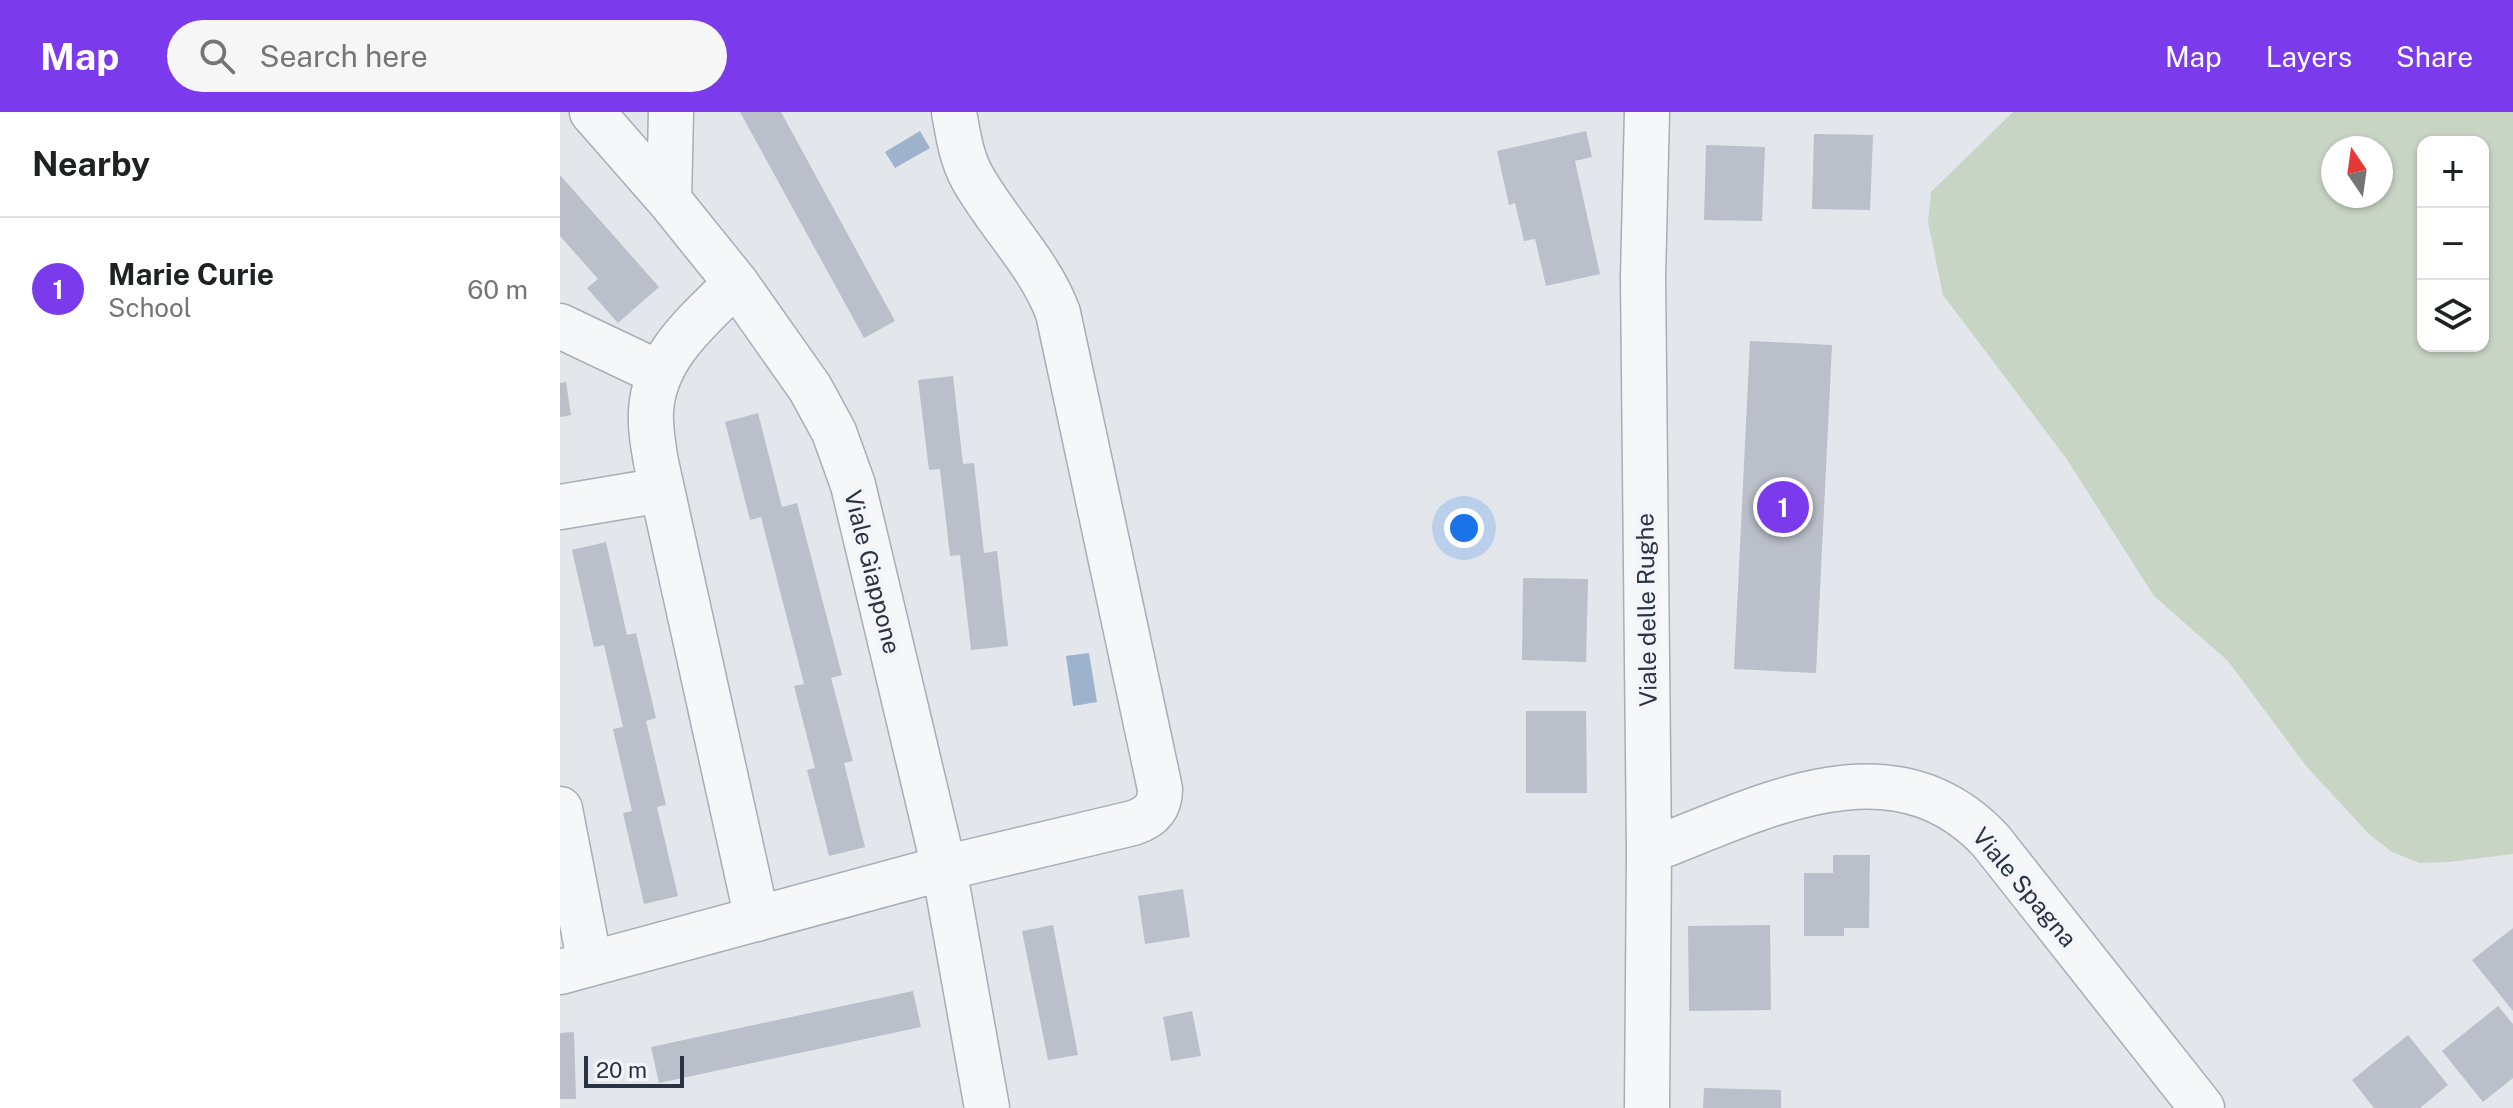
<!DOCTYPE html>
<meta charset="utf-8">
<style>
body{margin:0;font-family:"Public Sans",sans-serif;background:#f6f6f6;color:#202124}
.controls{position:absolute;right:24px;top:24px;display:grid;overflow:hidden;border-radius:16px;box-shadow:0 2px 6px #0004}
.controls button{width:72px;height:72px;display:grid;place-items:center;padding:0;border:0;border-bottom:2px solid #e0e0e0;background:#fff;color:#202124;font:40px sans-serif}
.compass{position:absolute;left:1761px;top:24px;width:72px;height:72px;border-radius:50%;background:#fff;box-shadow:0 2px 6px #0004;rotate:347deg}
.scale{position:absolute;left:24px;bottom:20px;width:100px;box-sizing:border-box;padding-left:8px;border:4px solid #2a3344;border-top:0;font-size:22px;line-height:28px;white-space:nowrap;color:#2a3344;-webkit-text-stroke:6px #f3f5f8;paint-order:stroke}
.you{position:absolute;left:904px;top:416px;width:28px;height:28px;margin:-20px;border:6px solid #fff;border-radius:50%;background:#1a73e8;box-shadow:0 0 0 12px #1a73e833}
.badge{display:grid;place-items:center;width:52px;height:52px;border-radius:50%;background:#7c3aed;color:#fff;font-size:26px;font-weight:700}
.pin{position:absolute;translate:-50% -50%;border:4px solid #fff;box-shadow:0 2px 8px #0006}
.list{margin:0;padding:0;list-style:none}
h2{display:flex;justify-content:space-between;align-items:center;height:104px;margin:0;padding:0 32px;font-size:34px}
h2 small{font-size:26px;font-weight:400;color:#757577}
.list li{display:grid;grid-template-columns:52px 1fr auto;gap:24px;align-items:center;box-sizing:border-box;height:144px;padding:0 32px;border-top:2px solid #e0e0e0}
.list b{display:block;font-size:30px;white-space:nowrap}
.list p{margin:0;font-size:26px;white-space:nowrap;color:#757577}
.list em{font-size:26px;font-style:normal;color:#757577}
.icon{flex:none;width:44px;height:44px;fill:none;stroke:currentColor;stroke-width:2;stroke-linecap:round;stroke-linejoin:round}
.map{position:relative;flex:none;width:1953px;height:996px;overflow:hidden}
header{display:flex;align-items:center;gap:48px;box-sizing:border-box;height:112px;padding:0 40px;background:#7c3aed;color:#fff}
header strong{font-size:38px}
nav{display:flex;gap:44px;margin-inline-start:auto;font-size:28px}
.search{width:560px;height:72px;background:#f6f6f6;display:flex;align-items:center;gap:20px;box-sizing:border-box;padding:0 28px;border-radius:44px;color:#757577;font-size:30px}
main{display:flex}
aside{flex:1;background:#fff}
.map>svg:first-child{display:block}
</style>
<header>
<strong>Map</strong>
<div class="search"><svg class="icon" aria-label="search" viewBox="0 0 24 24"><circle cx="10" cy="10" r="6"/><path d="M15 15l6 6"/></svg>Search here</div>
<nav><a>Map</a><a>Layers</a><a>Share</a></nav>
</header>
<main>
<aside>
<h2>Nearby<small></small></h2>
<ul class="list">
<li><span class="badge">1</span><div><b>Marie Curie</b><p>School</p></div><em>60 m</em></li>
</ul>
</aside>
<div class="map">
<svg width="1953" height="996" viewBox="0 0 1953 996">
<rect width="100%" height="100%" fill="#e3e6eb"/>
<path fill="#c8d5c4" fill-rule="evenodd" d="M1453 0H1953V742L1889 750 1860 751 1832 740 1810 723 1746 654 1668 549 1594 484 1506 346 1383 183 1368 110 1371 80ZM1863 30H1923V234H1863ZM1773 36H1821V84H1773Z"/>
<path fill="#9db2cc" d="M360 19 370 36 335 56 325 40Z
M529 541 537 590 513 594 506 544Z"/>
<path fill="#babfc9" d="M180 0H221L335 209 304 226Z
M1026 19 1032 45 1015 49 1040 162 986 174 975 127 964 129 955 91 949 93 937 39Z
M1254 22 1313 23 1310 98 1252 97Z
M1146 33 1205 35 1202 109 1144 108Z
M0 63 99 175 58 211 27 176 38 167 0 124Z
M1190 229 1272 233 1256 561 1174 557Z
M393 264 403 352 414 351 424 441 437 439 448 534 411 538 400 443 390 444 380 357 369 358 358 268Z
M6 270 11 303 0 305V271Z
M198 301 222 395 237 391 282 563 271 566 293 649 284 651 305 735 269 744 247 658 255 656 234 574 244 572 201 405 190 408 165 310Z
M46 430 67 523 76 521 96 606 86 609 106 693 97 695 118 784 84 792 63 701 72 699 53 617 63 615 44 533 34 535 12 438Z
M963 466 1028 467 1026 550 962 548Z
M966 599H1026L1027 681H966Z
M1273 743H1310L1309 816H1284V824H1244V761H1273Z
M623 777 630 825 585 832 578 784Z
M493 813 518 943 488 948 462 819Z
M1210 813 1211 898 1129 899 1128 814Z
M1953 816V899L1912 848Z
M353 879 361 915 99 971 91 935Z
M1938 894 1953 912V966L1923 990 1882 939Z
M632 899 641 944 611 949 603 905Z
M14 920 16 987H0V921Z
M1848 923 1888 973 1860 996H1814L1792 968Z
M1144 976 1221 978V996H1143Z"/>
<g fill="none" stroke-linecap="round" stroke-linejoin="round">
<g stroke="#a8adb6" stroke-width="47">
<path id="minor" d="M32 0 109 88 176 171 250 276 274 320 293 373 384 756 427 996
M1087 0 1083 165 1089 739 1087 996
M109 88 111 0
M176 171C139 208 94 244 91 299 90 316 93 333 96 350L197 807
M0 214 99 261
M0 395 102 378
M0 697 30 852
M1089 739C1200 697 1332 623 1431 729L1642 996
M0 860 384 756 573 711C591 705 600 696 600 677L498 201C479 150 438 112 412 65 401 45 398 22 394 0"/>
</g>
<use href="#minor" stroke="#f6f7f9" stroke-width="44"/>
</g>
<g text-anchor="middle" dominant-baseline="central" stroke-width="8" stroke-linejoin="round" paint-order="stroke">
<g font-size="24" fill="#2a3344" stroke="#f3f5f8">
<text transform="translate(313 460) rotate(76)">Viale Giappone</text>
<text transform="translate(1086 498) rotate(-91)">Viale delle Rughe</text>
<text transform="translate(1465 775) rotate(50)">Viale Spagna</text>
</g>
</g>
</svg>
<div class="controls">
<button>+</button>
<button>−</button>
<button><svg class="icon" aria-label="layers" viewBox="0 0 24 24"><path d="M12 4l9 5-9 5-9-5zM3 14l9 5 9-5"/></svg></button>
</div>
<svg class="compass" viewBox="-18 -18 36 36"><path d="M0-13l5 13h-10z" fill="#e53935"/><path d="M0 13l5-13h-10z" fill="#757577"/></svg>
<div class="scale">20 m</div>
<div class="you"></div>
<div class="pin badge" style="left:1223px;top:395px">1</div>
</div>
</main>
